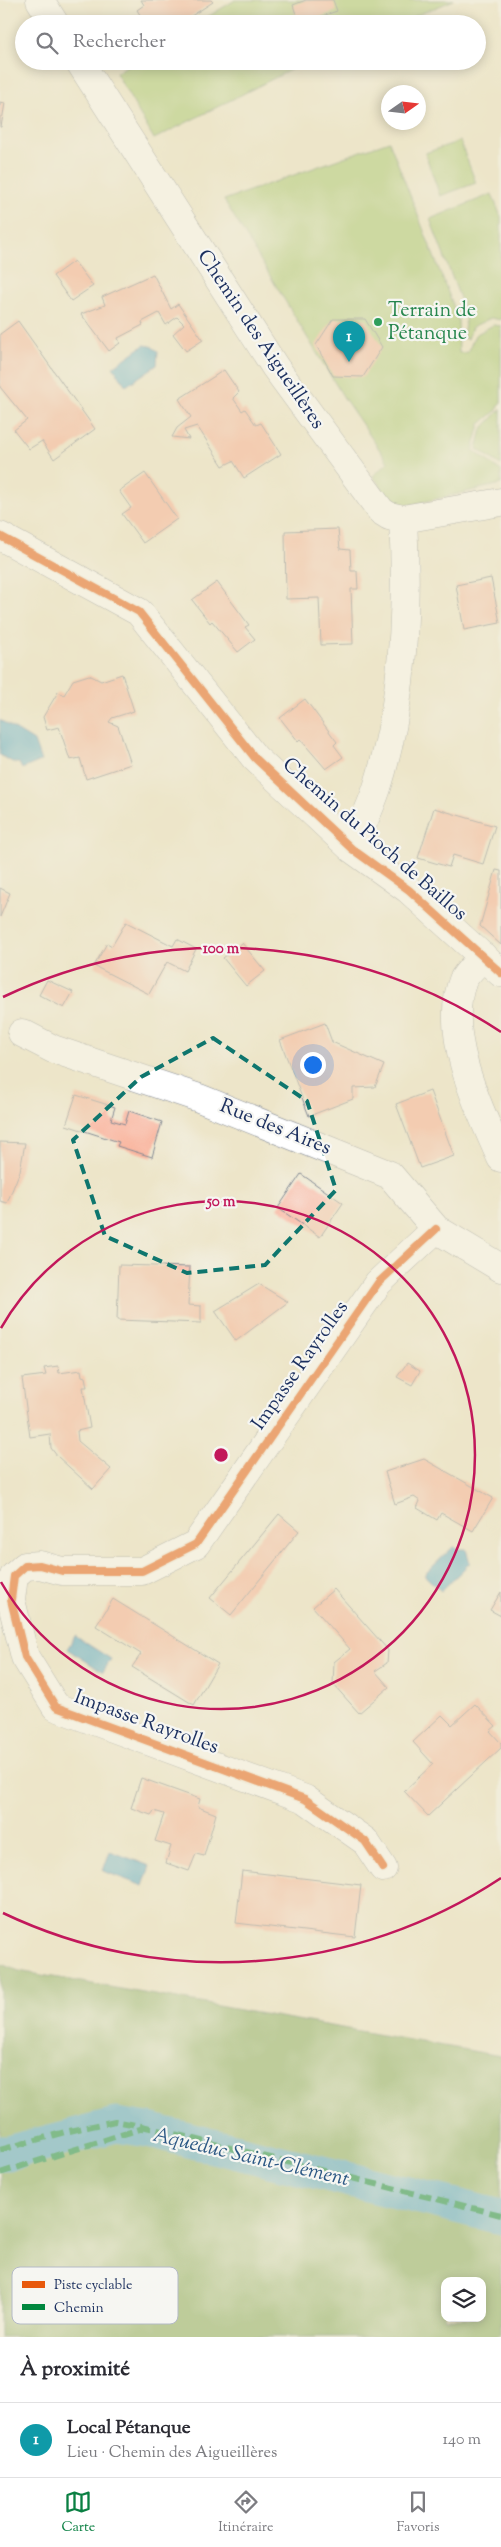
<!DOCTYPE html>
<html lang="fr">
<meta charset="utf-8">
<style>
body{margin:0;font-family:"Sorts Mill Goudy",serif;background:#f7f7f7;color:#2b2b33}
.controls{position:absolute;right:15px;bottom:15px;display:grid;overflow:hidden;border-radius:10px;box-shadow:0 2px 12px #0003}
.controls button{width:45px;height:45px;display:grid;place-items:center;padding:0;border:0;border-bottom:1px solid #e1e1e2;background:#fff;color:#2b2b33;font:25px sans-serif}
.compass{position:absolute;left:381px;top:85px;width:45px;height:45px;border-radius:50%;background:#fff;box-shadow:0 2px 12px #0003;rotate:76deg}
.you{position:absolute;left:312px;top:1064px;width:18px;height:18px;margin:-12px;border:4px solid #fff;border-radius:50%;background:#1a73e8;box-shadow:0 0 0 8px #1a73e833}
.badge{display:grid;place-items:center;width:32px;height:32px;border-radius:50%;background:#0b8043;color:#fff;font-size:16px;font-weight:700}
.pin{position:absolute;translate:-50% -41px;filter:drop-shadow(0 1px 2px #0008)}
.pin::after{content:'';position:absolute;top:26px;width:18px;height:15px;background:inherit;clip-path:polygon(0 0,100% 0,50% 100%)}
.list{margin:0;padding:0;list-style:none}
h2{display:flex;justify-content:space-between;align-items:center;height:65px;margin:0;padding:0 20px;font-size:21px}
h2 small{font-size:16px;font-weight:400;color:#7c7c81}
.list li{display:grid;grid-template-columns:32px 1fr auto;gap:15px;align-items:center;box-sizing:border-box;height:75px;padding:0 20px;border-top:1px solid #e1e1e2}
.list b{display:block;font-size:19px;white-space:nowrap}
.list p{margin:0;font-size:16px;white-space:nowrap;color:#7c7c81}
.list em{font-size:16px;font-style:normal;color:#7c7c81}
.icon{flex:none;width:28px;height:28px;fill:none;stroke:currentColor;stroke-width:2;stroke-linecap:round;stroke-linejoin:round}
.map{position:relative;flex:none;width:501px;height:2337px;overflow:hidden}
.search{position:absolute;background:#fff;box-shadow:0 2px 12px #0003;left:15px;right:15px;top:15px;height:55px;display:flex;align-items:center;gap:12px;box-sizing:border-box;padding:0 18px;border-radius:28px;color:#7c7c81;font-size:19px}
.sheet{height:140px;background:#fff}
nav{display:flex;justify-content:space-around;align-items:center;box-sizing:border-box;height:70px;border-top:1px solid #e1e1e2;background:#fff;font-size:14px;color:#7c7c81}
nav a{display:grid;justify-items:center;gap:2px}
nav .on{color:#0b8043}
.map>svg:first-child{display:block}
</style>
<div class="map">
<svg width="501" height="2337" viewBox="0 0 501 2337">
<rect width="100%" height="100%" fill="#f6f6f2"/>
<filter id="ink" filterUnits="userSpaceOnUse"><feTurbulence type="fractalNoise" baseFrequency=".02" numOctaves="2"/><feDisplacementMap in="SourceGraphic" scale="10" xChannelSelector="R" yChannelSelector="G"/><feConvolveMatrix kernelMatrix="1 2 1 2 8 2 1 2 1" color-interpolation-filters="sRGB"/></filter>
<filter id="wash" filterUnits="userSpaceOnUse"><feTurbulence type="fractalNoise" baseFrequency=".0096" numOctaves="4" result="noise"/><feDisplacementMap in="SourceGraphic" scale="20" xChannelSelector="R" yChannelSelector="G"/><feGaussianBlur stdDeviation="1.12" result="paint"/><feColorMatrix in="noise" values="0 0 0 0 0 0 0 0 0 0 0 0 0 0 0 0 0 1.4 0 .05"/><feComposite in="paint" operator="in"/></filter>
<g filter="url(#wash)">
<rect width="100%" height="100%" fill="#ede5c9"/>
<path fill="#a7c972" stroke="#617c68" d="M235 0H454L396 24H196Z
M134 61H308L154 139 116 73Z
M389 141 458 318 459 353 468 352 475 335 493 325 501 326V402L497 410 480 424 473 450 501 471V484L397 508 373 476 388 462 344 398 224 200Z
M460 141 476 183 440 196 425 153Z
M492 194 501 217V320L491 318 472 327 468 339 463 338 466 314 430 219Z
M501 409V465L477 449 482 429Z"/>
<path fill="#85ad64" stroke="#506e61" fill-rule="evenodd" d="M0 1963 19 1971 501 2056V2334L497 2337H0ZM445 2281H482V2318H445Z"/>
<path fill="#4ca5ca" stroke="#346a94" d="M144 345 151 346 158 351 157 365 126 386 113 367Z
M0 720 34 741 41 761 22 769 19 763H14L0 755Z
M454 1546 457 1549H466L470 1563 441 1591 424 1575Z
M75 1636 111 1659 103 1672 67 1649Z
M110 1851 150 1866 143 1886 103 1871Z"/>
<g fill="none" stroke-linecap="round" stroke-linejoin="round">
<path stroke="#4ca5ca" stroke-width="35" d="M0 2153H8L116 2125 148 2130 501 2217"/>
</g>
<g id="blocks">
<path fill="#faad94" d="M141 0H211L213 2 179 24H146L137 10 144 5Z
M306 0H333L337 11 299 24 293 5Z
M0 102 5 103 1 127H0Z
M74 261 93 286 71 301 53 276Z
M153 274 171 309 178 304 203 340 186 351 173 334 184 324 177 317 166 325 159 313 142 322 143 325 118 338 120 343 109 351 81 314 105 305 102 297Z
M333 319H365L382 347 363 377 333 376 316 345Z
M18 321 95 429 54 459 42 441 29 449 14 430 27 420 0 387V334Z
M224 370 239 392 233 398 242 411 245 409 256 425 261 423 281 454 244 478 233 461 223 466 197 426 184 430 189 439 172 437 177 428 191 417 179 399Z
M145 473 177 519 143 543 122 514 131 508 119 491Z
M338 529 340 549 350 550 351 571H357L358 589H351L353 644 321 645 319 598 286 599 285 531Z
M491 578 500 623 464 630 456 585Z
M217 582 249 625 245 627 255 639 238 652 212 621 210 623 192 600Z
M122 674 134 711 112 718 109 722 118 726 131 764 86 779 80 758 70 760 59 727 47 730 43 717 58 692 64 695 73 680 89 675 101 681Z
M305 699 337 742 334 745 343 757 326 769 300 739 298 741 280 718Z
M434 808 495 826 483 864 453 855 449 867 418 858Z
M496 870 501 871V945L480 926Z
M0 888 10 893 0 917Z
M126 922 173 946 177 939 196 949 185 971 167 962 149 994 94 966 107 943 112 946Z
M242 943 265 971 246 986 223 958Z
M47 980 73 992 64 1008 39 995Z
M325 1023 332 1042 384 1065 375 1087 353 1088V1099L309 1116 280 1040Z
M430 1091 454 1156 420 1168 396 1104Z
M76 1095 115 1107 111 1120 125 1124 129 1111 162 1122 152 1157 117 1146 119 1142 66 1125Z
M0 1142 25 1143 20 1171 7 1203 0 1201Z
M301 1174 343 1203 320 1237 278 1208Z
M119 1265 190 1267 188 1305 201 1306V1323L117 1320Z
M259 1284 288 1302 236 1341 215 1311Z
M407 1363 420 1371 412 1385 397 1377Z
M58 1366 59 1373 81 1370 82 1376 85 1377 87 1387H83L90 1428 77 1431 78 1441 111 1469 93 1489 57 1456 51 1448 50 1434 30 1437 22 1378 46 1375 44 1368Z
M424 1459 493 1498 473 1531 441 1513 437 1520 417 1508 420 1501 414 1497 395 1504 385 1472Z
M279 1514 299 1531 231 1615 210 1598Z
M334 1589 388 1650 387 1663 375 1671 389 1687 359 1713 333 1684 334 1662 350 1649 313 1607Z
M501 1592V1616L490 1610Z
M113 1599 218 1664 194 1705 132 1667 141 1654 96 1626Z
M475 1704 496 1726 490 1731 501 1743V1748L428 1816 404 1791 433 1764 413 1742 442 1715 452 1725Z
M141 1778 200 1799 198 1807 216 1814 204 1856 196 1854 189 1871 166 1863 171 1846 155 1841 164 1814 154 1811 151 1815 131 1808Z
M242 1871 361 1885 355 1937 236 1923Z"/>
</g>
</g>
<g filter="url(#ink)">
<use href="#blocks" fill-opacity="0" stroke="#848a94" stroke-width="1"/>
<g fill="none" stroke-linecap="round" stroke-linejoin="round">
<g stroke="#848a94" stroke-width="29">
<path id="minor" d="M40 0 55 24
M79 61 275 367 381 511 389 516 403 519 501 502
M0 536 139 612 255 758 352 849 409 890 501 973
M352 849C360 829 370 809 377 788 404 702 408 609 403 519
M483 956C477 964 467 972 463 980 442 1033 479 1109 501 1158
M22 1033 53 1049 199 1098 390 1175 436 1229 501 1268
M383 1868 365 1841 305 1799 56 1707 25 1657 11 1600 14 1576 25 1566 40 1565 62 1571H142L196 1544 378 1283 436 1229"/>
</g>
<use href="#minor" stroke="#fff" stroke-width="28"/>
<path stroke="#00873e" stroke-width="6" stroke-dasharray="12 6" stroke-linecap="butt" d="M0 2150 65 2132 115 2121 146 2127 501 2215
M0 2173 143 2128"/>
<g stroke="#f6f6f2" stroke-width="11">
<path id="cycleway" d="M0 536 139 612 255 758 352 849 409 890 501 973
M383 1868 365 1841 305 1799 56 1707 25 1657 11 1600 14 1576 25 1566 40 1565 62 1571H142L196 1544 378 1283 436 1229"/>
</g>
<use href="#cycleway" stroke="#e8590c" stroke-width="8"/>
</g>
</g>
<path d="M0 0H501V2337H0ZM213 1038 307 1101 336 1190 265 1265 187 1273 105 1236 73 1140 141 1077Z" fill="#ede5c9" fill-opacity=".55" fill-rule="evenodd"/>
<path fill="none" stroke="#0f766e" stroke-width="4" stroke-dasharray="10 6" stroke-linejoin="round" d="M213 1038 307 1101 336 1190 265 1265 187 1273 105 1236 73 1140 141 1077Z"/>
<g fill="none" stroke="#c2185b" stroke-width="2.5">
<path d="M1 1328A254 254 0 1 1 1 1582"/>
<path d="M501 1878A507 507 0 0 1 3 1913M3 997A507 507 0 0 1 501 1032"/>
</g>
<circle fill="#2e9e5b" stroke="#f6f6f2" stroke-width="2" cx="378" cy="322" r="5"/>
<g text-anchor="middle" dominant-baseline="central" stroke-width="4.5" stroke-linejoin="round" paint-order="stroke">
<g font-size="20" fill="#27864d" stroke="#f6f6f2" text-anchor="start">
<text x="388" y="311">Terrain de<tspan x="388" dy="23">Pétanque</tspan></text>
</g>
<g font-size="20" fill="#1b2f5e" stroke="#f6f6f2">
<text transform="translate(260 340) rotate(56)">Chemin des Aigueillères</text>
<text transform="translate(374 840) rotate(41)">Chemin du Pioch de Baillos</text>
<text transform="translate(275 1128) rotate(22)">Rue des Aires</text>
<text transform="translate(301 1366) rotate(-55)">Impasse Rayrolles</text>
<text transform="translate(146 1723) rotate(20)">Impasse Rayrolles</text>
</g>
<g font-size="21" font-style="italic" fill="#2c5884" stroke="#f6f6f2">
<text transform="translate(251 2158) rotate(13)">Aqueduc Saint-Clément</text>
</g>
</g>
<rect x="12" y="2267" width="166" height="57" rx="8" fill="#f6f6f2" stroke="#b4bac6" stroke-width="1"/>
<rect x="22" y="2281" width="23" height="7" fill="#e8590c"/>
<rect x="22" y="2304" width="23" height="6" fill="#00873e"/>
<g font-size="14" fill="#1b2f5e">
<text x="54" y="2289">Piste cyclable</text>
<text x="54" y="2312">Chemin</text>
</g>
<circle cx="221" cy="1455" r="8" fill="#c2185b" stroke="#f6f6f2" stroke-width="2.5"/>
<g font-size="15" text-anchor="middle" font-weight="bold" fill="#c2185b" stroke="#f6f6f2" stroke-width="4.5" stroke-linejoin="round" paint-order="stroke">
<text x="221" y="953">100 m</text>
<text x="221" y="1206">50 m</text>
</g>
</svg>
<div class="controls">
<button><svg class="icon" aria-label="layers" viewBox="0 0 24 24"><path d="M12 4l9 5-9 5-9-5zM3 14l9 5 9-5"/></svg></button>
</div>
<svg class="compass" viewBox="-18 -18 36 36"><path d="M0-13l5 13h-10z" fill="#e53935"/><path d="M0 13l5-13h-10z" fill="#7c7c81"/></svg>
<div class="you"></div>
<div class="pin badge" style="left:349px;top:362px;background:#0f9aa8">1</div>
<div class="search"><svg class="icon" aria-label="search" viewBox="0 0 24 24"><circle cx="10" cy="10" r="6"/><path d="M15 15l6 6"/></svg>Rechercher</div>
</div>
<section class="sheet">
<h2>À proximité<small></small></h2>
<ul class="list">
<li><span class="badge" style="background:#0f9aa8">1</span><div><b>Local Pétanque</b><p>Lieu · Chemin des Aigueillères</p></div><em>140 m</em></li>
</ul>
</section>
<nav>
<a class="on"><svg class="icon" aria-label="map" viewBox="0 0 24 24"><path d="M3 6l6-2 6 2 6-2v14l-6 2-6-2-6 2zM9 4v14M15 6v14"/></svg>Carte</a>
<a><svg class="icon" aria-label="directions" viewBox="0 0 24 24"><path d="M12 3l9 9-9 9-9-9zM9 14v-3h6M13 9l2 2-2 2"/></svg>Itinéraire</a>
<a><svg class="icon" aria-label="saved" viewBox="0 0 24 24"><path d="M7 4h10v16l-5-4-5 4z"/></svg>Favoris</a>
</nav>
